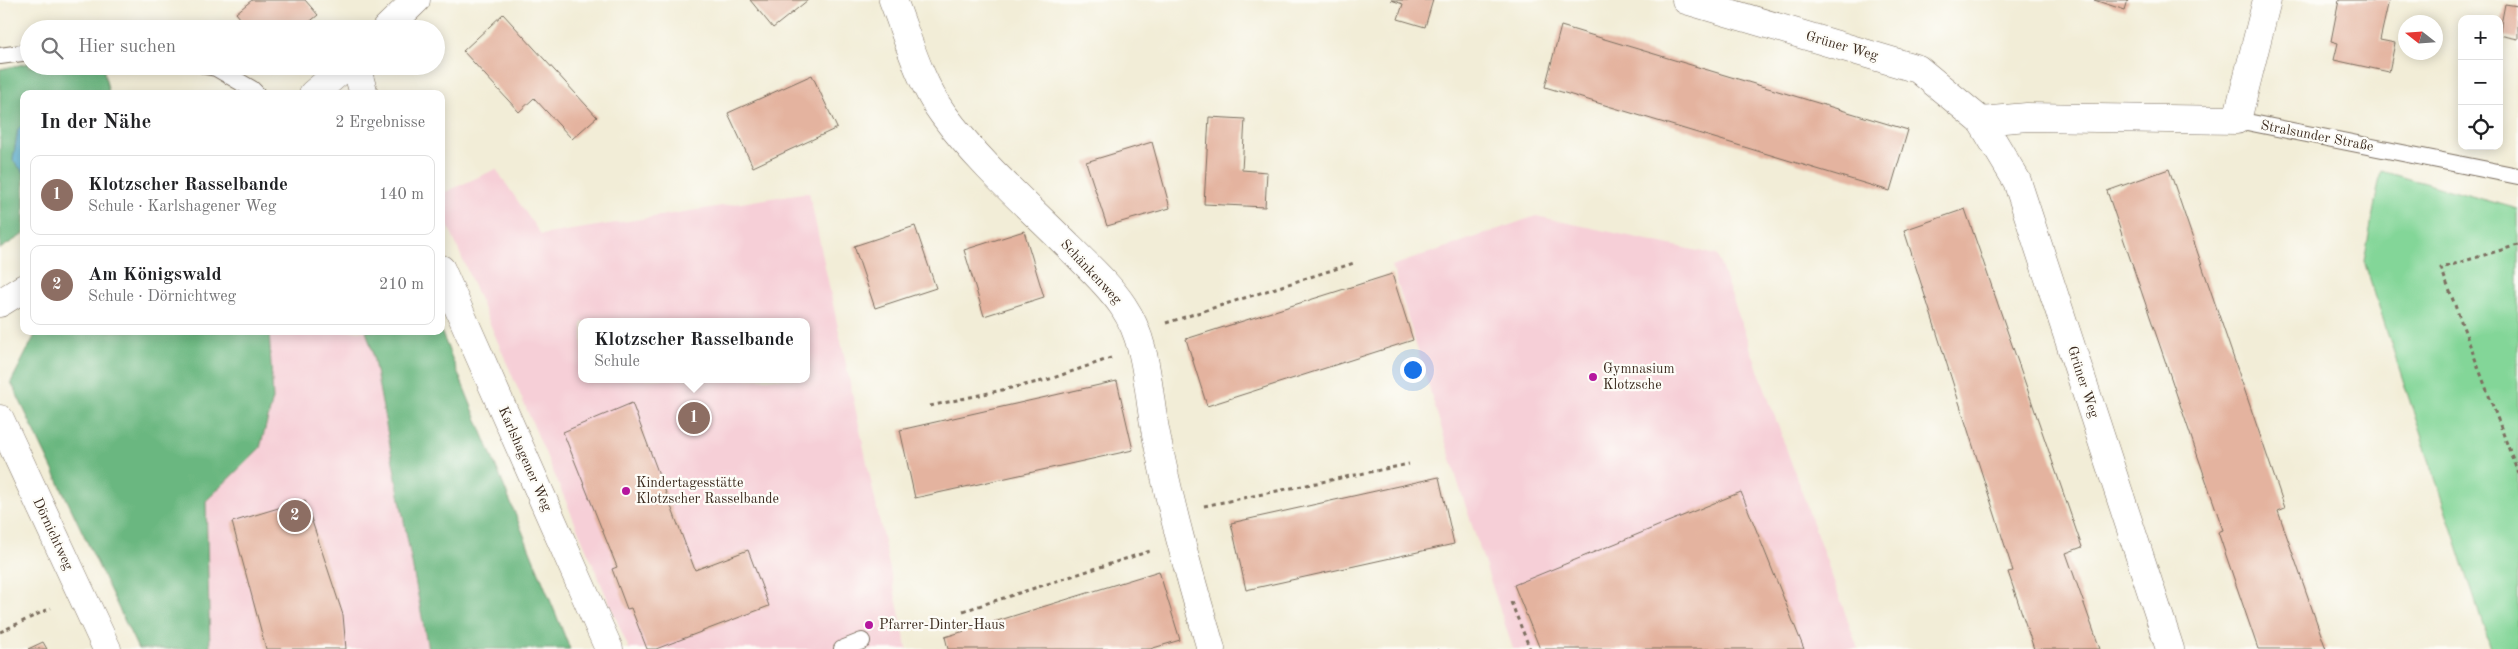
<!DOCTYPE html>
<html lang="de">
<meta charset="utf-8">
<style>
body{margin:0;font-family:"Old Standard TT",serif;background:#f6f6f6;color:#202124}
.controls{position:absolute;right:15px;top:15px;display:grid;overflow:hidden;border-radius:10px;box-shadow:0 2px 12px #0003}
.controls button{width:45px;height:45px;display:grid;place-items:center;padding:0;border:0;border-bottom:1px solid #e0e0e0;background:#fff;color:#202124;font:25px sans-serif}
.compass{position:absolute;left:2398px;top:15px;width:45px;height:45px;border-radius:50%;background:#fff;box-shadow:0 2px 12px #0003;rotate:287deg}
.you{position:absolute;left:1412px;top:369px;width:18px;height:18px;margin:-12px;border:4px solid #fff;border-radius:50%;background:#1a73e8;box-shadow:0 0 0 8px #1a73e833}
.badge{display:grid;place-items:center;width:32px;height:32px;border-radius:50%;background:#7c3aed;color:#fff;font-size:16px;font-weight:700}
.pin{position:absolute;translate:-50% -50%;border:2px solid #fff;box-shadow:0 1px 5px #0006}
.popup{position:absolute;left:578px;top:318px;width:232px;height:65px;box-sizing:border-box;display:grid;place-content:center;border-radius:10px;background:#fff;filter:drop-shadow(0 1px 4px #0005);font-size:16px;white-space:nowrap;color:#757577}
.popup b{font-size:19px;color:#202124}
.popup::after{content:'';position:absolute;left:50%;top:100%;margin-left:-10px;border:10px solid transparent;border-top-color:#fff}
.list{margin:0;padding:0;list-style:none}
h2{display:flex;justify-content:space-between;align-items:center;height:65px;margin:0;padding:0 20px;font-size:21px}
h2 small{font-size:16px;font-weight:400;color:#757577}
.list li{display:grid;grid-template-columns:32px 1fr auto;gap:15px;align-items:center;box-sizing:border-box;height:80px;margin:0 10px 10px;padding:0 10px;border:1px solid #e0e0e0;border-radius:10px}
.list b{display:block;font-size:19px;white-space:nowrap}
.list p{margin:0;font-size:16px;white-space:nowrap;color:#757577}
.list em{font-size:16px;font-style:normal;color:#757577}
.icon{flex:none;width:28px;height:28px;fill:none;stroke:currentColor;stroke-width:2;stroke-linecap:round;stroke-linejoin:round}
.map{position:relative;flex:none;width:2518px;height:649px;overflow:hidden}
.search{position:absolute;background:#fff;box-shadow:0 2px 12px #0003;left:20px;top:20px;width:425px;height:55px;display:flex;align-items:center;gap:12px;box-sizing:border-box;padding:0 18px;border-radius:28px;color:#757577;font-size:19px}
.panel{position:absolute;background:#fff;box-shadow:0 2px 12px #0003;left:20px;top:90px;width:425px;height:245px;border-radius:10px}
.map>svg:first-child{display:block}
</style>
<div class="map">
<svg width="2518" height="649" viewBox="0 0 2518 649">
<rect width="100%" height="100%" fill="#fdfcf7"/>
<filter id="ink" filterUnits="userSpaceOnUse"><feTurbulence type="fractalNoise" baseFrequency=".02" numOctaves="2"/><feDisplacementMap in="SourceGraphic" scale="10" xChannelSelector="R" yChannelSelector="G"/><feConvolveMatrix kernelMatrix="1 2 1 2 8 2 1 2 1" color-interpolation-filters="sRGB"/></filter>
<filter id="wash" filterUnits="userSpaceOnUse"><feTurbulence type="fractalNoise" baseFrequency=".0096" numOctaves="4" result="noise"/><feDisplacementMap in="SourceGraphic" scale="20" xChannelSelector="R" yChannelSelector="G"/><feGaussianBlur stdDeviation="1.12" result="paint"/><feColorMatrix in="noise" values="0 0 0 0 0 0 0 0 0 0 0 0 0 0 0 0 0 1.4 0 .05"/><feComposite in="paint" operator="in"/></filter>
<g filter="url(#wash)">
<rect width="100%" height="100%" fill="#f2edd7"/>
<path fill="#f6cfd7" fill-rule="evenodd" d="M496 169 541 235 809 192 907 649H629L441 209V194ZM582 322H806V379H582Z
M1536 216 1717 255 1858 649H1513L1460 489 1392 266Z
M37 331H441L570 649H138L11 382Z"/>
<path fill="#83d698" stroke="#5f805b" d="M2381 171 2518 209V649H2491L2364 261Z"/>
<path fill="#6ab780" stroke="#52704f" d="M29 63V66H103L109 94H24V123L18 129 13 160 24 173V234L0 249V69Z
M37 331H269L273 399 260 448 206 501 210 649H138L11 382Z
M366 331H441L570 649H428L372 350Z"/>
<path fill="#53afd1" stroke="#476c78" d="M24 123V173L13 160 18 129Z"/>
<g id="blocks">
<path fill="#e4b39f" d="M252 0H305L318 15 301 29H249L236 13Z
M750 0H808L773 28Z
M1391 0H1433L1425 27 1398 19 1403 4Z
M2094 0H2128L2125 10Z
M2339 0H2389L2380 40 2395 43 2389 72 2334 60 2338 43 2331 41Z
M2505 4 2518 6V39L2499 35Z
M503 14 597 117 572 139 534 98 519 112 463 51Z
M1561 26 1908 130 1890 191 1545 87Z
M812 75 837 128 753 167 728 113Z
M1209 117 1245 119 1242 170 1267 172 1265 207 1204 204Z
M1152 142 1170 208 1107 226 1086 162Z
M2169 169 2285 508 2278 511 2326 649H2258L2218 532 2223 530 2107 191Z
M1965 209 2082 547 2066 553 2100 649H2034L2008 572 2013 571 1904 230Z
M915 226 936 288 875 308 854 246Z
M1024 231 1044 297 984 316 964 250Z
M1392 274 1413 340 1207 406 1186 339Z
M1117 381 1133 450 915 498 900 430Z
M632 403 695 570 748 550 769 606 656 649H647L631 608 627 609 612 569 617 567 563 432Z
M1439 477 1454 544 1246 590 1231 523Z
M1741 492 1804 649H1540L1514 585Z
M305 500 343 615 346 649H266L232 522Z
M1159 571 1180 640 1150 649H948L945 637Z
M43 642 47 649H28Z"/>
</g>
</g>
<g filter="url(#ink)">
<use href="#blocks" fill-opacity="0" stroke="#7b6e5f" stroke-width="1"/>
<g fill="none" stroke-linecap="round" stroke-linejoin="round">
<g stroke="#7b6e5f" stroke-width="18">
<path id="service" d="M0 56 29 52
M205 66 216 68 252 89 257 94
M2237 120 2518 176
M842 649 862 641"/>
</g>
<g stroke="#7b6e5f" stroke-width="29">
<path id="minor" d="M893 0C907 36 920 83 943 114 979 163 1027 205 1070 248 1088 266 1109 285 1123 306 1148 343 1147 388 1155 429 1169 503 1190 577 1211 649
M1686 0 1918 69 1981 121 2017 181 2170 649
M356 66 364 94
M1981 121 2027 117 2237 120 2267 0
M441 269 609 649
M0 419 107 649"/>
</g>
<g stroke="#7b6e5f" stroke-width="29">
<path id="tertiary" d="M386 29 416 0
M313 94 346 66
M0 303 24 288"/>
</g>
<path stroke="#7b6e5f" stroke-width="3" stroke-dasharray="4 4" stroke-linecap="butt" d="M2518 245 2441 268 2518 473
M1166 323 1354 263
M930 406 1047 380 1111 358
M1204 506 1409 464
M1511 602 1530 649
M963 611 1150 551
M0 632 51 608
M1438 649H1439"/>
<use href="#service" stroke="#fff" stroke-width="16"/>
<use href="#minor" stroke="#fff" stroke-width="28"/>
<use href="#tertiary" stroke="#fff" stroke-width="28"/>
</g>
</g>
<g fill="#b5179e" stroke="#fdfcf7" stroke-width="2">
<circle cx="1593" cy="377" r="5"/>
<circle cx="626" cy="491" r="5"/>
<circle cx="869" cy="625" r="5"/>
</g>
<g text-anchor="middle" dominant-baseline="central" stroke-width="4.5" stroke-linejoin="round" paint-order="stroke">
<g font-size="14" fill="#3b2a1e" stroke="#fdfcf7">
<text transform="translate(1842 46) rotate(16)">Grüner Weg</text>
<text transform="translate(2317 136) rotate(11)">Stralsunder Straße</text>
<text transform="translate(1091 272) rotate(47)">Schänkenweg</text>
<text transform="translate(2083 382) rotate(72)">Grüner Weg</text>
<text transform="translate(525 459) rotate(66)">Karlshagener Weg</text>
<text transform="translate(53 534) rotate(65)">Dörnichtweg</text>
</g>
<g font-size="14" fill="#3b2a1e" stroke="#fdfcf7" text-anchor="start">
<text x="1603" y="369">Gymnasium<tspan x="1603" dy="16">Klotzsche</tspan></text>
<text x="636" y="483">Kindertagesstätte<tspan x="636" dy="16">Klotzscher Rasselbande</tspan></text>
<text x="879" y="625">Pfarrer-Dinter-Haus</text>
</g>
</g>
</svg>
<div class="controls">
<button>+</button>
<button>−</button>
<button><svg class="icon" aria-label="locate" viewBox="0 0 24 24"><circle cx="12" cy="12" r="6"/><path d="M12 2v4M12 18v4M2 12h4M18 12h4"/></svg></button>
</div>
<svg class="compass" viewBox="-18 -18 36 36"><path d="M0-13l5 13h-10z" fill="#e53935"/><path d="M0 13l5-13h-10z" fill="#757577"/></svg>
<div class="you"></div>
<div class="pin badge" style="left:694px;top:418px;background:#8d6e63">1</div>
<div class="popup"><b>Klotzscher Rasselbande</b>Schule</div>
<div class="pin badge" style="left:295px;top:516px;background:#8d6e63">2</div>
<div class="search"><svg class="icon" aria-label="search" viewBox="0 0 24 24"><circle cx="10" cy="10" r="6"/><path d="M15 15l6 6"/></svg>Hier suchen</div>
<section class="panel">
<h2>In der Nähe<small>2 Ergebnisse</small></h2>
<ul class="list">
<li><span class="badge" style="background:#8d6e63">1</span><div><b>Klotzscher Rasselbande</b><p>Schule · Karlshagener Weg</p></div><em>140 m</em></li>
<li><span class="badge" style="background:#8d6e63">2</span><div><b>Am Königswald</b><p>Schule · Dörnichtweg</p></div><em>210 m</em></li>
</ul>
</section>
</div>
